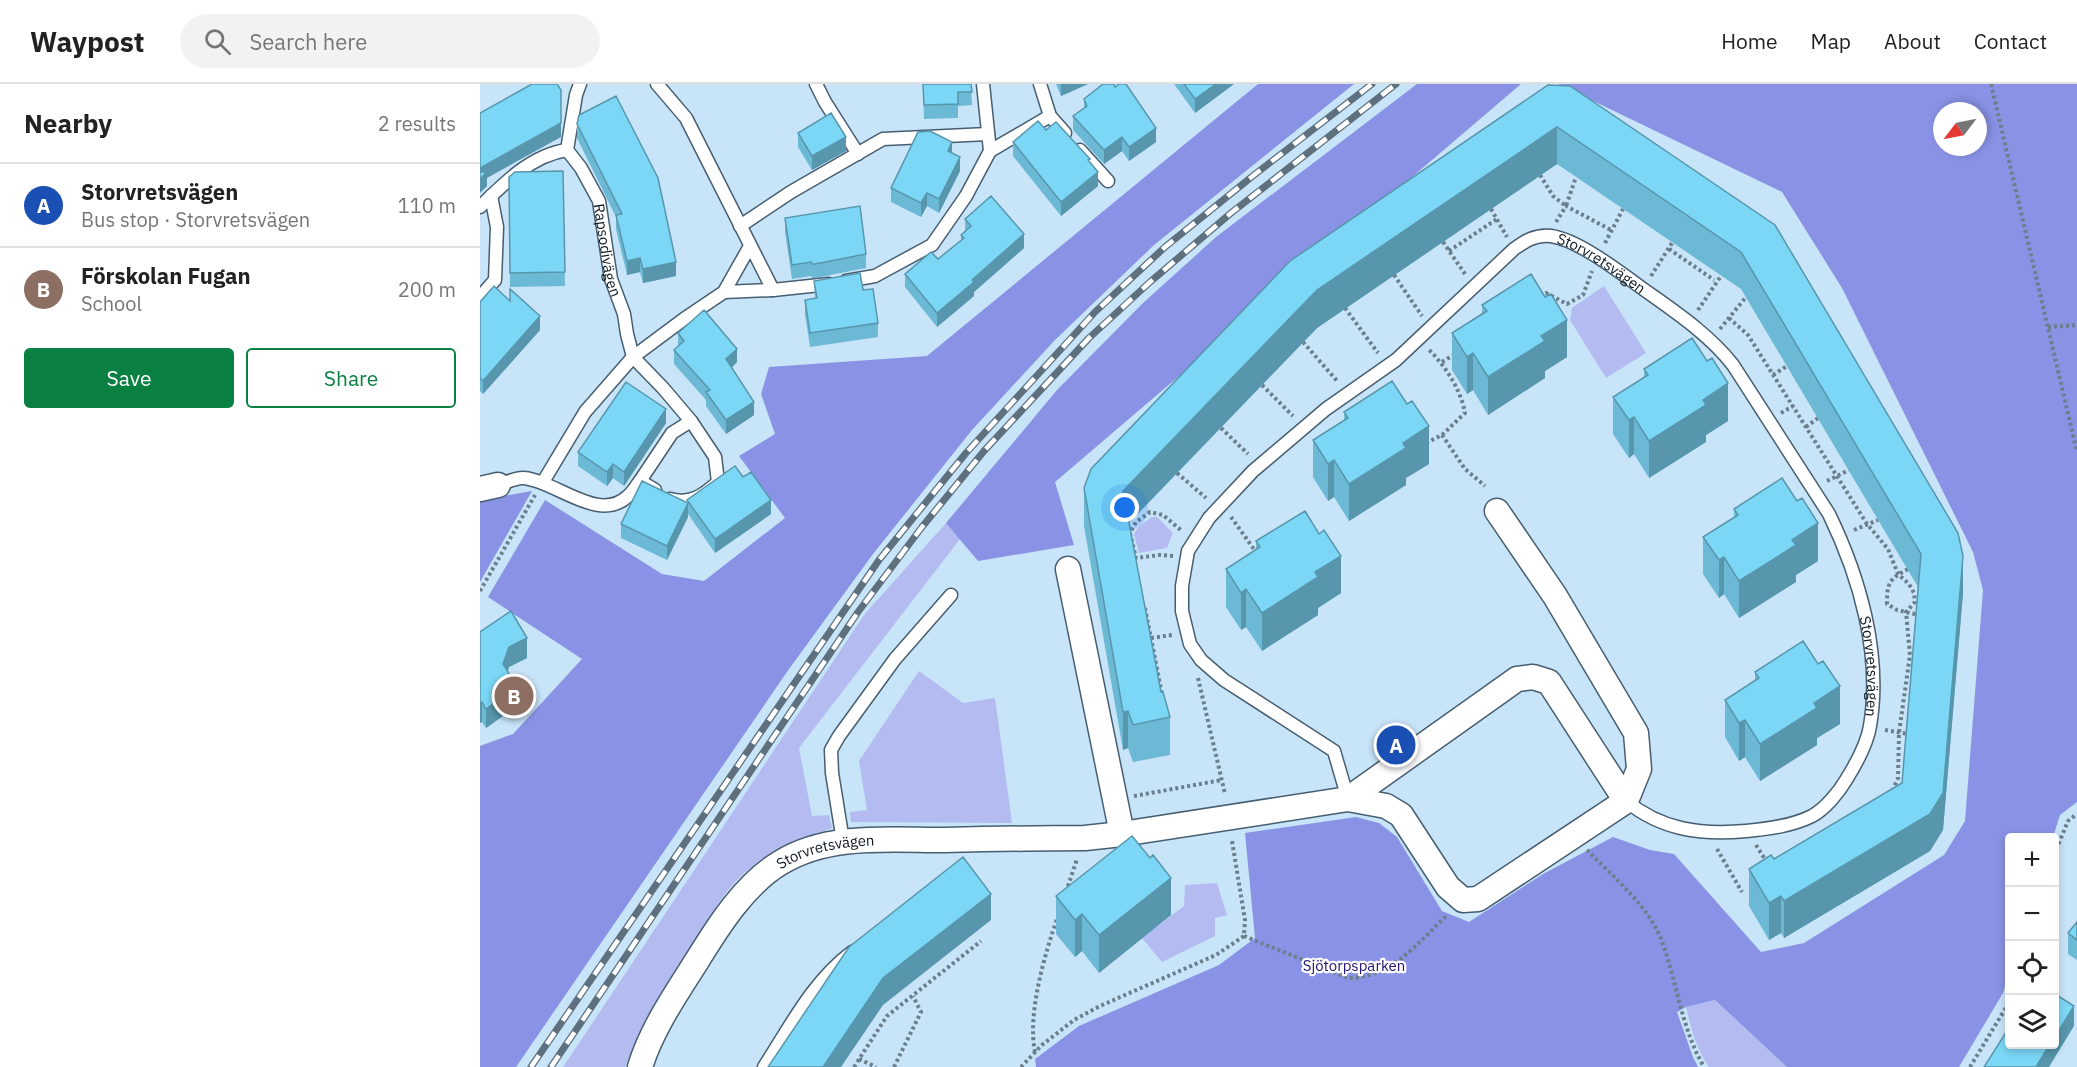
<!DOCTYPE html>
<meta charset="utf-8">
<style>
body{margin:0;font-family:"IBM Plex Sans",sans-serif;background:#f2f2f2;color:#222}
.controls{position:absolute;right:18px;bottom:18px;display:grid;overflow:hidden;border-radius:6px;box-shadow:0 3px 9px #0003}
.controls button{width:54px;height:54px;display:grid;place-items:center;padding:0;border:0;border-bottom:2px solid #e0e0e0;background:#fff;color:#222;font:30px sans-serif}
.compass{position:absolute;left:1453px;top:18px;width:54px;height:54px;border-radius:50%;background:#fff;box-shadow:0 3px 9px #0003;rotate:238deg}
.you{position:absolute;left:645px;top:424px;width:21px;height:21px;margin:-15px;border:4px solid #fff;border-radius:50%;background:#1a73e8;box-shadow:0 0 0 9px #1a73e833}
.badge{display:grid;place-items:center;width:39px;height:39px;border-radius:50%;background:#0b8043;color:#fff;font-size:20px;font-weight:700}
.pin{position:absolute;translate:-50% -50%;border:3px solid #fff;box-shadow:0 2px 6px #0006}
.list{margin:0;padding:0;list-style:none}
h2{display:flex;justify-content:space-between;align-items:center;height:78px;margin:0;padding:0 24px;font-size:26px}
h2 small{font-size:20px;font-weight:400;color:#767676}
.list li{display:grid;grid-template-columns:39px 1fr auto;gap:18px;align-items:center;box-sizing:border-box;height:84px;padding:0 24px;border-top:2px solid #e0e0e0}
.list b{display:block;font-size:22px;white-space:nowrap}
.list p{margin:0;font-size:20px;white-space:nowrap;color:#767676}
.list em{font-size:20px;font-style:normal;color:#767676}
.actions{display:flex;gap:12px;padding:18px 24px}
.actions a{flex:1;padding:14px 0;border:2px solid #0b8043;border-radius:6px;text-align:center;font-size:21px;color:#0b8043}
.actions .main{background:#0b8043;color:#fff}
.icon{flex:none;width:33px;height:33px;fill:none;stroke:currentColor;stroke-width:2;stroke-linecap:round;stroke-linejoin:round}
.map{position:relative;flex:none;width:1597px;height:983px;overflow:hidden}
header{display:flex;align-items:center;gap:36px;box-sizing:border-box;height:84px;padding:0 30px;background:#fff;border-bottom:2px solid #e0e0e0}
header strong{font-size:28px}
nav{display:flex;gap:33px;margin-inline-start:auto;font-size:21px}
.search{width:420px;height:54px;background:#f2f2f2;display:flex;align-items:center;gap:15px;box-sizing:border-box;padding:0 21px;border-radius:33px;color:#767676;font-size:22px}
main{display:flex}
aside{flex:1;background:#fff}
.map>svg:first-child{display:block}
</style>
<header>
<strong>Waypost</strong>
<div class="search"><svg class="icon" aria-label="search" viewBox="0 0 24 24"><circle cx="10" cy="10" r="6"/><path d="M15 15l6 6"/></svg>Search here</div>
<nav><a>Home</a><a>Map</a><a>About</a><a>Contact</a></nav>
</header>
<main>
<aside>
<h2>Nearby<small>2 results</small></h2>
<ul class="list">
<li><span class="badge" style="background:#1a4fb4">A</span><div><b>Storvretsvägen</b><p>Bus stop · Storvretsvägen</p></div><em>110 m</em></li>
<li><span class="badge" style="background:#8d6e63">B</span><div><b>Förskolan Fugan</b><p>School</p></div><em>200 m</em></li>
</ul>
<div class="actions"><a class="main">Save</a><a>Share</a></div>
</aside>
<div class="map">
<svg width="1597" height="983" viewBox="0 0 1597 983">
<rect width="100%" height="100%" fill="#c8e4f9"/>
<path fill="#b3bbf0" d="M1124 202 1166 269 1126 294 1090 236 1092 224Z
M672 433H677L693 449 687 464 659 469 654 450 659 442Z
M466 439 480 455 319 664 332 732 349 731 352 744C321 755 287 768 262 791 239 813 223 843 207 870 184 908 162 942 145 983H83L384 531Z
M439 587 483 619 515 614 532 739 371 738 370 728 387 726 379 677Z
M737 799 747 831 735 834V852L682 878 662 854 704 822 705 801Z
M1235 916 1307 983H1229C1216 965 1211 944 1206 923Z"/>
<path fill="#8992e5" fill-rule="evenodd" d="M778 0H874L674 161 575 256 492 346 393 470 309 585 36 983H0V662L33 650 102 575 8 513 65 416 182 490 224 497 305 434 259 372 295 350 281 310 289 283 447 272Z
M937 0H1041L575 398 594 461 498 477 466 439 577 306 662 220 736 153Z
M1078 0H1597V718L1580 731 1573 753 1530 754 1529 889 1523 909 1479 983H1307L1235 916 1206 923 1197 928 1213 973 1218 983H556L555 975 599 942 739 881 775 854 765 749 876 733 899 739 917 753 962 827 989 838 1063 790 1133 753 1170 766 1194 770 1281 868 1324 859 1464 771 1485 737 1503 506 1493 468 1362 204 1302 108ZM1462 27H1498V63H1462Z
M52 407 0 498V416Z"/>
<g fill="none" stroke-linecap="round" stroke-linejoin="round">
<g stroke="#465e70" stroke-width="15">
<g id="lane">
<path d="M177 0 206 34 293 206 349 200"/>
<path d="M336 0 345 18 378 70"/>
<path d="M560 0 570 32 585 49"/>
<path d="M87 66 96 11 100 0"/>
<path d="M600 66 628 97"/>
<path d="M510 67 570 32"/>
<path id="s1" d="M0 123C24 99 52 71 87 66L101 84 119 117 131 195 144 230 147 250 153 273 183 304 211 337 235 373 238 398C224 411 210 421 190 415"/>
<path d="M260 142 311 108 403 55 508 50"/>
<path d="M366 197 395 192 452 161 486 112 510 67 503 0"/>
<path d="M244 208 293 206"/>
<path d="M0 213 15 196 17 143 11 112"/>
<path d="M63 398 105 328 153 273 204 235 244 208 270 162"/>
<path d="M18 401C26 399 36 393 44 394 76 397 119 440 148 412 153 408 156 402 160 397"/>
<path d="M175 406 160 397 192 349 211 337"/>
<path id="s2" d="M868 715 854 667 744 596 721 576 710 560 702 527V502L708 467 729 434 773 387 846 325 916 276 1034 165C1045 157 1056 150 1071 152 1098 156 1137 186 1159 202 1192 226 1227 248 1253 281L1349 430C1380 494 1402 571 1390 642 1387 661 1376 680 1366 696 1359 708 1345 725 1332 732 1312 742 1288 745 1266 747 1220 751 1182 746 1146 717"/>
<path d="M363 757 352 689 351 666 359 652 415 575 471 511"/>
<path d="M284 983C310 943 333 897 372 868"/>
</g>
</g>
<g stroke="#465e70" stroke-width="27">
<g id="street">
<path d="M0 405 18 401"/>
<path d="M1017 427 1075 512 1156 649 1159 685 1146 717"/>
<path d="M588 485 642 750"/>
<path id="s3" d="M160 983C172 944 196 910 218 875 239 841 265 800 300 779 348 749 410 756 464 756 511 755 558 754 605 754L642 750 868 715 906 722 921 731 968 803 983 816 998 815 1146 717 1069 598 1053 593 1037 595 868 715"/>
</g>
</g>
<path stroke="#6b7e8c" stroke-width="4" stroke-dasharray="3 3" stroke-linecap="butt" d="M1511 0 1597 368
M1060 91 1073 112 1086 122 1096 93
M1011 125 1027 153
M1076 138 1086 122 1131 146
M963 158 985 190
M1125 159 1143 125
M1189 165 1234 196
M969 167 1017 135
M914 191 942 232
M1171 192 1192 159
M1061 213 1066 209 1087 220 1103 211 1112 187
M865 224 898 269
M1218 226 1241 192
M1249 234 1268 251 1387 440 1408 465 1418 490 1429 500 1434 509 1435 518 1426 528 1430 571 1419 649 1418 694 1412 708
M1568 243 1597 241
M1240 245 1266 213
M823 258 858 298
M962 278 975 270
M1293 291 1307 282
M782 301 813 332
M1301 329 1313 322
M1326 343 1338 334
M741 344 768 370
M962 351 985 385 1005 402
M946 359 962 351 985 329C981 306 965 281 948 265
M697 389 726 414
M1347 397 1369 386
M751 433 776 468
M1374 446 1398 436
M693 472 680 471 656 474 650 449 656 438 670 428 683 431 702 447
M1428 485C1409 495 1407 499 1407 520L1417 526 1439 531
M0 507 55 411
M665 524 682 610
M671 554 692 551
M718 594 745 710
M1405 646 1429 650
M654 712 742 696
M1276 761 1286 777
M1237 765 1262 808
M1107 766C1133 793 1167 820 1181 855 1197 897 1201 944 1224 983
M1574 771 1588 737 1597 730
M586 808 597 775
M764 852 868 894C911 894 938 859 967 831
M555 968C547 930 565 869 578 832
M379 975 396 983
M374 983 407 932 501 857
M414 983 441 928 433 912
M541 983 562 961 594 936 620 922 736 871 764 852 765 836 752 757
M1490 983 1530 917"/>
<use href="#lane" stroke="#fff" stroke-width="12"/>
<use href="#street" stroke="#fff" stroke-width="24"/>
<g stroke="#5e707d" stroke-width="7">
<path id="rail" d="M51 983 399 476 486 369 615 228 685 163 774 91 892 0
M71 983 378 528 442 443 504 367 609 254 670 198 751 129 916 0"/>
</g>
<use href="#rail" stroke="#fff" stroke-width="4.5" stroke-dasharray="14" stroke-linecap="butt"/>
</g>
<path fill="#6bb9d4" d="M443 0H491L492 21 478 22V34L444 35Z
M576 0H608L581 12Z
M694 0H754L715 29Z
M1068 1 1295 141 1483 509 1463 746 1450 767 1304 854 1301 849 1289 856 1269 822V785L1294 775 1422 699 1438 503 1261 205 1077 80 837 244 649 439 681 608 690 633V671L653 678 648 664 643 666 604 442V404Z
M635 3 676 58 649 77 642 67 624 80 593 46V32L604 24V15Z
M97 40 196 192 163 199 160 188 147 191 136 145V133L97 54Z
M566 46 610 78 618 102 581 132 533 72V58Z
M318 49 366 67 332 86 318 63Z
M472 69 480 87 459 129 447 122 441 133 411 118V104Z
M83 87 85 202 30 203 29 93Z
M305 134 386 170V184L335 194H332L331 192 312 195 305 148Z
M485 135 544 164 494 208V212L457 243 425 203V190L458 175 481 156V151L485 148Z
M334 197 383 206 398 239V253L330 263 325 230V216L335 214Z
M0 218 60 246 3 310 0 307Z
M1002 221 1087 273 1065 287V294L1008 331 993 306 987 310 972 286V249L1002 229Z
M198 249 257 278 251 284 274 331 246 350 226 322V316L194 280V266L198 263Z
M1164 285 1248 337 1226 351V358L1169 394 1154 370 1149 374 1133 350V313L1164 293Z
M864 328 949 380 926 394V401L869 437 854 413 848 417 833 393V356L864 336Z
M186 339 144 402 133 394 127 402 98 382V368Z
M263 393 291 430 235 469 208 430V433L187 476 141 454V440L207 419V416Z
M1254 425 1338 477 1316 491V498L1259 534 1244 510 1239 514 1223 490V453L1254 433Z
M776 457 861 509 838 524V531L782 567 766 543 761 546 746 523V485L776 465Z
M0 548 47 574 29 583 28 587 37 622 6 644 2 638 0 639Z
M1275 588 1360 640 1337 654V661L1280 697 1265 673 1259 677 1245 653V616L1275 596Z
M576 812 691 831 619 889 602 867 595 873 576 850Z
M1597 838V876L1588 870V849Z"/>
<path fill="#5796ac" d="M581 0H608L581 12Z
M736 0H754L715 29V15Z
M81 39V53L7 94V102L0 109V84Z
M1077 43V80L837 244 643 445V407L837 206Z
M676 44V58L649 77V63Z
M366 53V67L332 86V72Z
M642 53V67L624 80V66Z
M472 58V72L468 67Z
M480 73V87L459 129V115Z
M618 88V102L581 132V118Z
M447 109V122L441 133V119Z
M544 150V164L494 208V212L457 243V229L492 196Z
M160 174V188L147 191V177Z
M196 178V192L163 199V185Z
M60 232V246L3 310V297Z
M1087 236V273L1065 287V294L1008 331V293L1061 252Z
M257 265V278L246 289V275Z
M993 269V306L987 310V273Z
M1248 299V337L1226 351V358L1169 394V357L1223 316Z
M274 318V331L246 350V336Z
M186 325V339L144 402V388Z
M1154 333V370L1149 374V336Z
M949 342V380L926 394V401L869 437V400L923 359Z
M854 376V413L848 417V380Z
M133 380V394L127 402V388Z
M291 416V430L235 469V455Z
M208 419V433L187 476V462Z
M1338 439V477L1316 491V498L1259 534V497L1312 456Z
M861 472V509L838 524V531L782 567V529L835 488Z
M1483 472V509L1463 746 1450 767 1304 854V817L1450 730Z
M1244 473V510L1239 514V476Z
M766 505V543L761 546V509Z
M47 554V574L29 583 23 599V580L29 563Z
M1360 602V640L1337 654V661L1280 697V660L1334 619Z
M37 603V622L6 644V625Z
M2 618V638L0 639V619Z
M648 627V664L643 666V628Z
M1265 636V673L1259 677V639Z
M691 794V831L619 889V851Z
M511 810V836L403 921 361 983H343L403 894Z
M1301 812V849L1289 856V819Z
M602 830V867L595 873V836Z
M1594 922V942L1569 983H1556L1570 960H1575V953Z"/>
<path fill="#7cd7f6" stroke="#5796ac" stroke-width="1.5" d="M52 0H77L81 6V39L0 84V29Z
M443 0H491L492 8H478V20L444 21Z
M623 0H634L635 3 639 0H646L676 44 649 63 642 53 624 66 593 32 607 22 604 15Z
M704 0H736L715 15Z
M1068 1 1090 2 1295 141 1478 449 1483 472 1463 709 1450 730 1304 817 1301 812 1289 819 1269 785 1291 771 1294 775 1422 699 1441 470 1261 168 1077 43 837 206 643 407 681 608H683L690 633 653 641 648 627 643 628 604 404 611 385 810 177Z
M136 12 178 94 196 178 163 185 160 174 147 177 136 131 142 130 97 40 99 31Z
M351 29 366 53 332 72 318 49Z
M558 37 566 46 576 38 610 75 608 76 618 88 581 118 533 58Z
M450 47 472 58 468 67 480 73 459 115 447 109 441 119 411 104 438 48Z
M83 87 85 188 30 189 29 93 35 88Z
M0 88H7L0 95Z
M511 112 544 150 492 196 494 198 457 229 425 190 451 168 458 175 484 154 481 151 491 142 485 135Z
M380 122 386 170 335 180H332L331 178 312 181 305 134Z
M380 189 383 206 393 205 398 239 330 249 325 216 337 214 334 197Z
M1051 190 1065 213 1071 210 1087 236 1061 252 1065 257 1008 293 993 269 987 273 972 249 1007 227 1002 221Z
M14 202 30 217V205L60 232 3 297 0 294V218Z
M224 226 257 265 246 275 274 318 246 336 226 308 230 306 194 266 204 257 198 249Z
M1212 254 1227 277 1232 274 1248 299 1223 316 1226 321 1169 357 1154 333 1149 336 1133 313 1168 291 1164 285Z
M912 297 927 320 932 317 949 342 923 359 926 364 869 400 854 376 848 380 833 356 868 334 864 328Z
M146 298 186 325 144 388 133 380 127 388 98 368Z
M255 382 263 393 271 388 291 416 235 455 207 416Z
M1302 394 1317 417 1322 414 1338 439 1312 456 1316 461 1259 497 1244 473 1239 476 1223 453 1258 431 1254 425Z
M162 397 208 419 187 462 141 440Z
M825 427 839 450 844 446 861 472 835 488 838 493 782 529 766 505 761 509 746 485 780 463 776 457Z
M31 527 47 554 29 563 23 580 37 603 6 625 2 618 0 619V548Z
M1323 557 1338 580 1343 577 1360 602 1334 619 1337 624 1280 660 1265 636 1259 639 1245 616 1279 594 1275 588Z
M652 752 670 774 673 771 691 794 619 851 602 830 595 836 576 812Z
M483 773 511 810 403 894 343 983H288L369 863Z
M1597 838V856L1588 849Z
M1575 910 1594 922 1575 953Z
M1530 942V960H1570L1556 983H1504Z"/>
<g text-anchor="middle" dominant-baseline="central" stroke-width="4.5" stroke-linejoin="round" paint-order="stroke">
<g font-size="15" fill="#0f1920" stroke="#fff">
<text stroke="none"><textPath href="#s1" startOffset="216">Rapsodivägen</textPath></text>
<text stroke="none"><textPath href="#s2" startOffset="870">Storvretsvägen</textPath></text>
<text stroke="none"><textPath href="#s2" startOffset="1374">Storvretsvägen</textPath></text>
<text stroke="none"><textPath href="#s3" startOffset="298">Storvretsvägen</textPath></text>
</g>
<g font-size="15" fill="#211173" stroke="#fff">
<text x="874" y="881">Sjötorpsparken</text>
</g>
</g>
</svg>
<div class="controls">
<button>+</button>
<button>−</button>
<button><svg class="icon" aria-label="locate" viewBox="0 0 24 24"><circle cx="12" cy="12" r="6"/><path d="M12 2v4M12 18v4M2 12h4M18 12h4"/></svg></button>
<button><svg class="icon" aria-label="layers" viewBox="0 0 24 24"><path d="M12 4l9 5-9 5-9-5zM3 14l9 5 9-5"/></svg></button>
</div>
<svg class="compass" viewBox="-18 -18 36 36"><path d="M0-13l5 13h-10z" fill="#e53935"/><path d="M0 13l5-13h-10z" fill="#767676"/></svg>
<div class="you"></div>
<div class="pin badge" style="left:916px;top:661px;background:#1a4fb4">A</div>
<div class="pin badge" style="left:34px;top:612px;background:#8d6e63">B</div>
</div>
</main>
